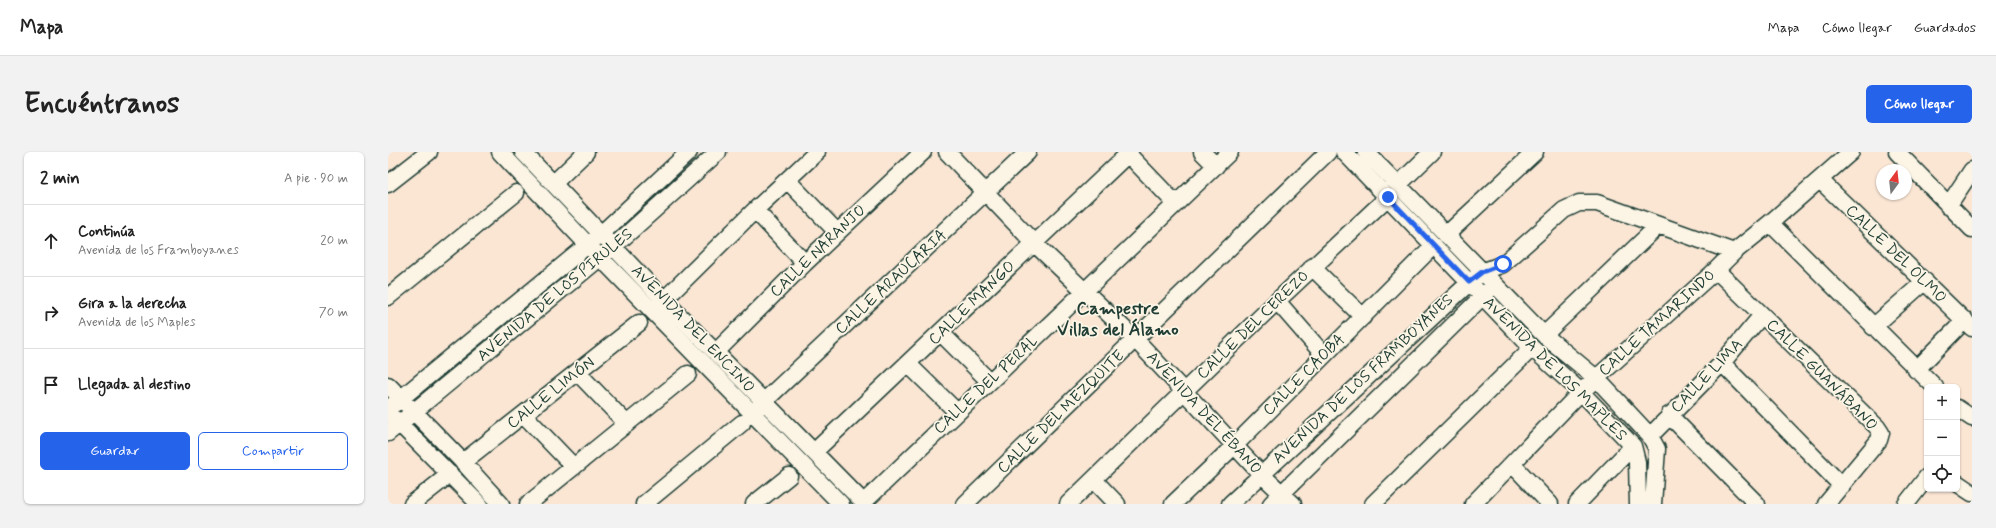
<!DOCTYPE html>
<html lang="es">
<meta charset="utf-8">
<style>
body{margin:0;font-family:Mynerve,sans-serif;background:#f2f2f2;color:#222}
.controls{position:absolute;right:12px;bottom:12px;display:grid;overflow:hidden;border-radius:6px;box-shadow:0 1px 3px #0004}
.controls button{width:36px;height:36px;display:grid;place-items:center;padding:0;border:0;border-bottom:1px solid #e0e0e0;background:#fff;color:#222;font:20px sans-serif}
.compass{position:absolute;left:1488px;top:12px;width:36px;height:36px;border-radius:50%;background:#fff;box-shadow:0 1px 3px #0004;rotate:15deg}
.stop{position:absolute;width:12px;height:12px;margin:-9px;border:3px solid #2563eb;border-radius:50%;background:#fff}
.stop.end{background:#2563eb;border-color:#fff;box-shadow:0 1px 4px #0008}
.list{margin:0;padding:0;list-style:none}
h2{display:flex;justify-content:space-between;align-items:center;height:52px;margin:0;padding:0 16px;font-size:17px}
h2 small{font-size:13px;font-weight:400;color:#767676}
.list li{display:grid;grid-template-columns:26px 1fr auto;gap:12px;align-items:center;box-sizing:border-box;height:72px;padding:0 16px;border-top:1px solid #e0e0e0}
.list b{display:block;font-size:15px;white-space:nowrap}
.list p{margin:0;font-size:13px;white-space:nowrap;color:#767676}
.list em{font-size:13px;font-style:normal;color:#767676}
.actions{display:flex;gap:8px;padding:12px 16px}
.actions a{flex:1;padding:9px 0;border:1px solid #2563eb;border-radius:6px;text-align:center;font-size:14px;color:#2563eb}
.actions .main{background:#2563eb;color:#fff}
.icon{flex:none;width:22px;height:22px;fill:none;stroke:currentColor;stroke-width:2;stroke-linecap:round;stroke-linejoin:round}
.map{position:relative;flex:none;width:1584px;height:352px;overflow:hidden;border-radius:6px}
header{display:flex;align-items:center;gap:24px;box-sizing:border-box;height:56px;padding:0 20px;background:#fff;border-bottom:1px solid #e0e0e0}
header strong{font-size:19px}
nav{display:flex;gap:22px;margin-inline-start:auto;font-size:14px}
.intro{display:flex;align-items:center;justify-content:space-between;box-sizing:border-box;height:96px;padding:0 24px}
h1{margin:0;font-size:28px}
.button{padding:10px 18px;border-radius:6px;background:#2563eb;color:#fff;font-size:14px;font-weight:700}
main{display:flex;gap:24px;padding:0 24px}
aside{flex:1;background:#fff;border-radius:6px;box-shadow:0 1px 3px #0004}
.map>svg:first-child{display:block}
</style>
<header>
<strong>Mapa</strong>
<nav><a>Mapa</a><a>Cómo llegar</a><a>Guardados</a></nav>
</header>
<div class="intro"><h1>Encuéntranos</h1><a class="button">Cómo llegar</a></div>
<main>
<aside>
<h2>2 min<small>A pie · 90 m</small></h2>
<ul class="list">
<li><svg class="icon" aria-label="ahead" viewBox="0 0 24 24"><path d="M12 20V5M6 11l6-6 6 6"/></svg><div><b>Continúa</b><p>Avenida de los Framboyanes</p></div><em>20 m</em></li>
<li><svg class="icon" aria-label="right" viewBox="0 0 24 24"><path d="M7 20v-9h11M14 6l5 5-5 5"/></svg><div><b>Gira a la derecha</b><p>Avenida de los Maples</p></div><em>70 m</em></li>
<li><svg class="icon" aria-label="arrive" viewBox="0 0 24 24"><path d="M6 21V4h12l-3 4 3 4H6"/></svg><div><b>Llegada al destino</b></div></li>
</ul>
<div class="actions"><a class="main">Guardar</a><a>Compartir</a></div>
</aside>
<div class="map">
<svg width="1584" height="352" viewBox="0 0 1584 352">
<rect width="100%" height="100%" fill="#fbe6d4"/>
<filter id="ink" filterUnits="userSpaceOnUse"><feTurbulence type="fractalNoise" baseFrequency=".025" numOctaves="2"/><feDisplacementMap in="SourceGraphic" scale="8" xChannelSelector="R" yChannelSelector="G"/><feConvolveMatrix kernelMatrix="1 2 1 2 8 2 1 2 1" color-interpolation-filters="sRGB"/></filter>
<g filter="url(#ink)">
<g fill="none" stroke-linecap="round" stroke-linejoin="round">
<g stroke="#1f3d34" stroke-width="19">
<path id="minor" d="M112 0 200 93 453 352
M135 0 276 148 477 352
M559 0 646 91 748 188 873 322 905 352
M814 0 828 14
M956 0 1144 196 1193 240 1245 294 1249 310 1250 352
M978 0 1156 183 1208 226 1262 284 1269 297 1265 352
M1509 0 1584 77
M740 2 788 52
M399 28 449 80
M1432 28 1584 176
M0 32 41 0
M165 32 198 0
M1010 33 1044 0
M1560 54 1584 18
M367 58 417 111
M1382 71 1547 235
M1058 83 1147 0
M924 115 975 165
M1328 118 1489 275 1493 281 1491 288 1438 352
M0 145 128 41
M276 148 367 58 429 0
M889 149 935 202
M1485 175 1537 129
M553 181 601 229
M1156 183 1271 73
M328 200 417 111 535 0
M1334 211 1454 334
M520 212 569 260
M1528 218 1577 168
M189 220 239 272
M0 233 75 310 113 352
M1569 256 1584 266
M0 257 213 82 301 0
M368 257 640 0
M136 263 186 315
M1281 263 1369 352
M4 264 91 352
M0 281 225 95 330 0
M1262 284 1334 211 1374 163
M426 300 742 0
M75 310 251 171
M1125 313 1162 352
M706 328 729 352
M1569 331 1584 341
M475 351 842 0
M24 352 62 322
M140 352 300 222
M256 352 354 271
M366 352 401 324
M577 352 940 0
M680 352 889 149 1000 45
M785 352 847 293 1045 94
M842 352 1081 131 1094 120 1115 112 1176 58 1191 51H1209L1346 100
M883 352 1102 137
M985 352 1144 196
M1085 352 1193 240 1328 118 1346 100 1382 71 1463 0
M1189 352 1245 294
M1518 352 1539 325"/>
</g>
<use href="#minor" stroke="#fcf5e5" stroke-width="16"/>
</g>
</g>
<g fill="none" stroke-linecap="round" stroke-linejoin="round" filter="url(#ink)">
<path stroke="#2563eb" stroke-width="5" d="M1000 45 1081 130 1094 120 1115 112"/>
</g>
<g text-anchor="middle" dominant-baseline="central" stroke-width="3.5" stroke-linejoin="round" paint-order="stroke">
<g font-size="16" fill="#1f3d34" stroke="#fcf5e5">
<text transform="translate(430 99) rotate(-44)">CALLE NARANJO</text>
<text transform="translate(1508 102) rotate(44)">CALLE DEL OLMO</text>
<text transform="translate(503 130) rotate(-43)">CALLE ARAUCARIA</text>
<text transform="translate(167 143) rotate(-40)">AVENIDA DE LOS PIRULES</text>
<text transform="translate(584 151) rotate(-44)">CALLE MANGO</text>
<text transform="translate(1269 171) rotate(-42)">CALLE TAMARINDO</text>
<text transform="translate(865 173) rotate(-44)">CALLE DEL CEREZO</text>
<text transform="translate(305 177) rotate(46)">AVENIDA DEL ENCINO</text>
<text transform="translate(1167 217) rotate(45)">AVENIDA DE LOS MAPLES</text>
<text transform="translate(916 223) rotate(-45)">CALLE CAOBA</text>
<text transform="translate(1434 223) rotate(45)">CALLE GUANÁBANO</text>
<text transform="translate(1319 224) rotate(-46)">CALLE LIMA</text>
<text transform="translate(975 227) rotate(-43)">AVENIDA DE LOS FRAMBOYANES</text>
<text transform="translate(598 233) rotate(-43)">CALLE DEL PERAL</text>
<text transform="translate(163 241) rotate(-38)">CALLE LIMÓN</text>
<text transform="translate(673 260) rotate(-44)">CALLE DEL MEZQUITE</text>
<text transform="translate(816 261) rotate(47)">AVENIDA DEL ÉBANO</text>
</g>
<g font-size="18" font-weight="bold" fill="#1f3d34" stroke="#fcf5e5">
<text x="730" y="157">Campestre<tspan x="730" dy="21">Villas del Álamo</tspan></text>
</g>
</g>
</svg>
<div class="controls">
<button>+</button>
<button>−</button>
<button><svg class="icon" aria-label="locate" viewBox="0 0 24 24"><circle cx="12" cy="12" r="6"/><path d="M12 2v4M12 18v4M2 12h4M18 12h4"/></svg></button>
</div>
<svg class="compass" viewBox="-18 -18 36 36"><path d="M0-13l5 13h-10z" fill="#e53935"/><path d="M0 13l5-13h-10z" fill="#767676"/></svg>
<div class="stop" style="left:1115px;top:112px"></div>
<div class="stop end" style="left:1000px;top:45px"></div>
</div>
</main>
